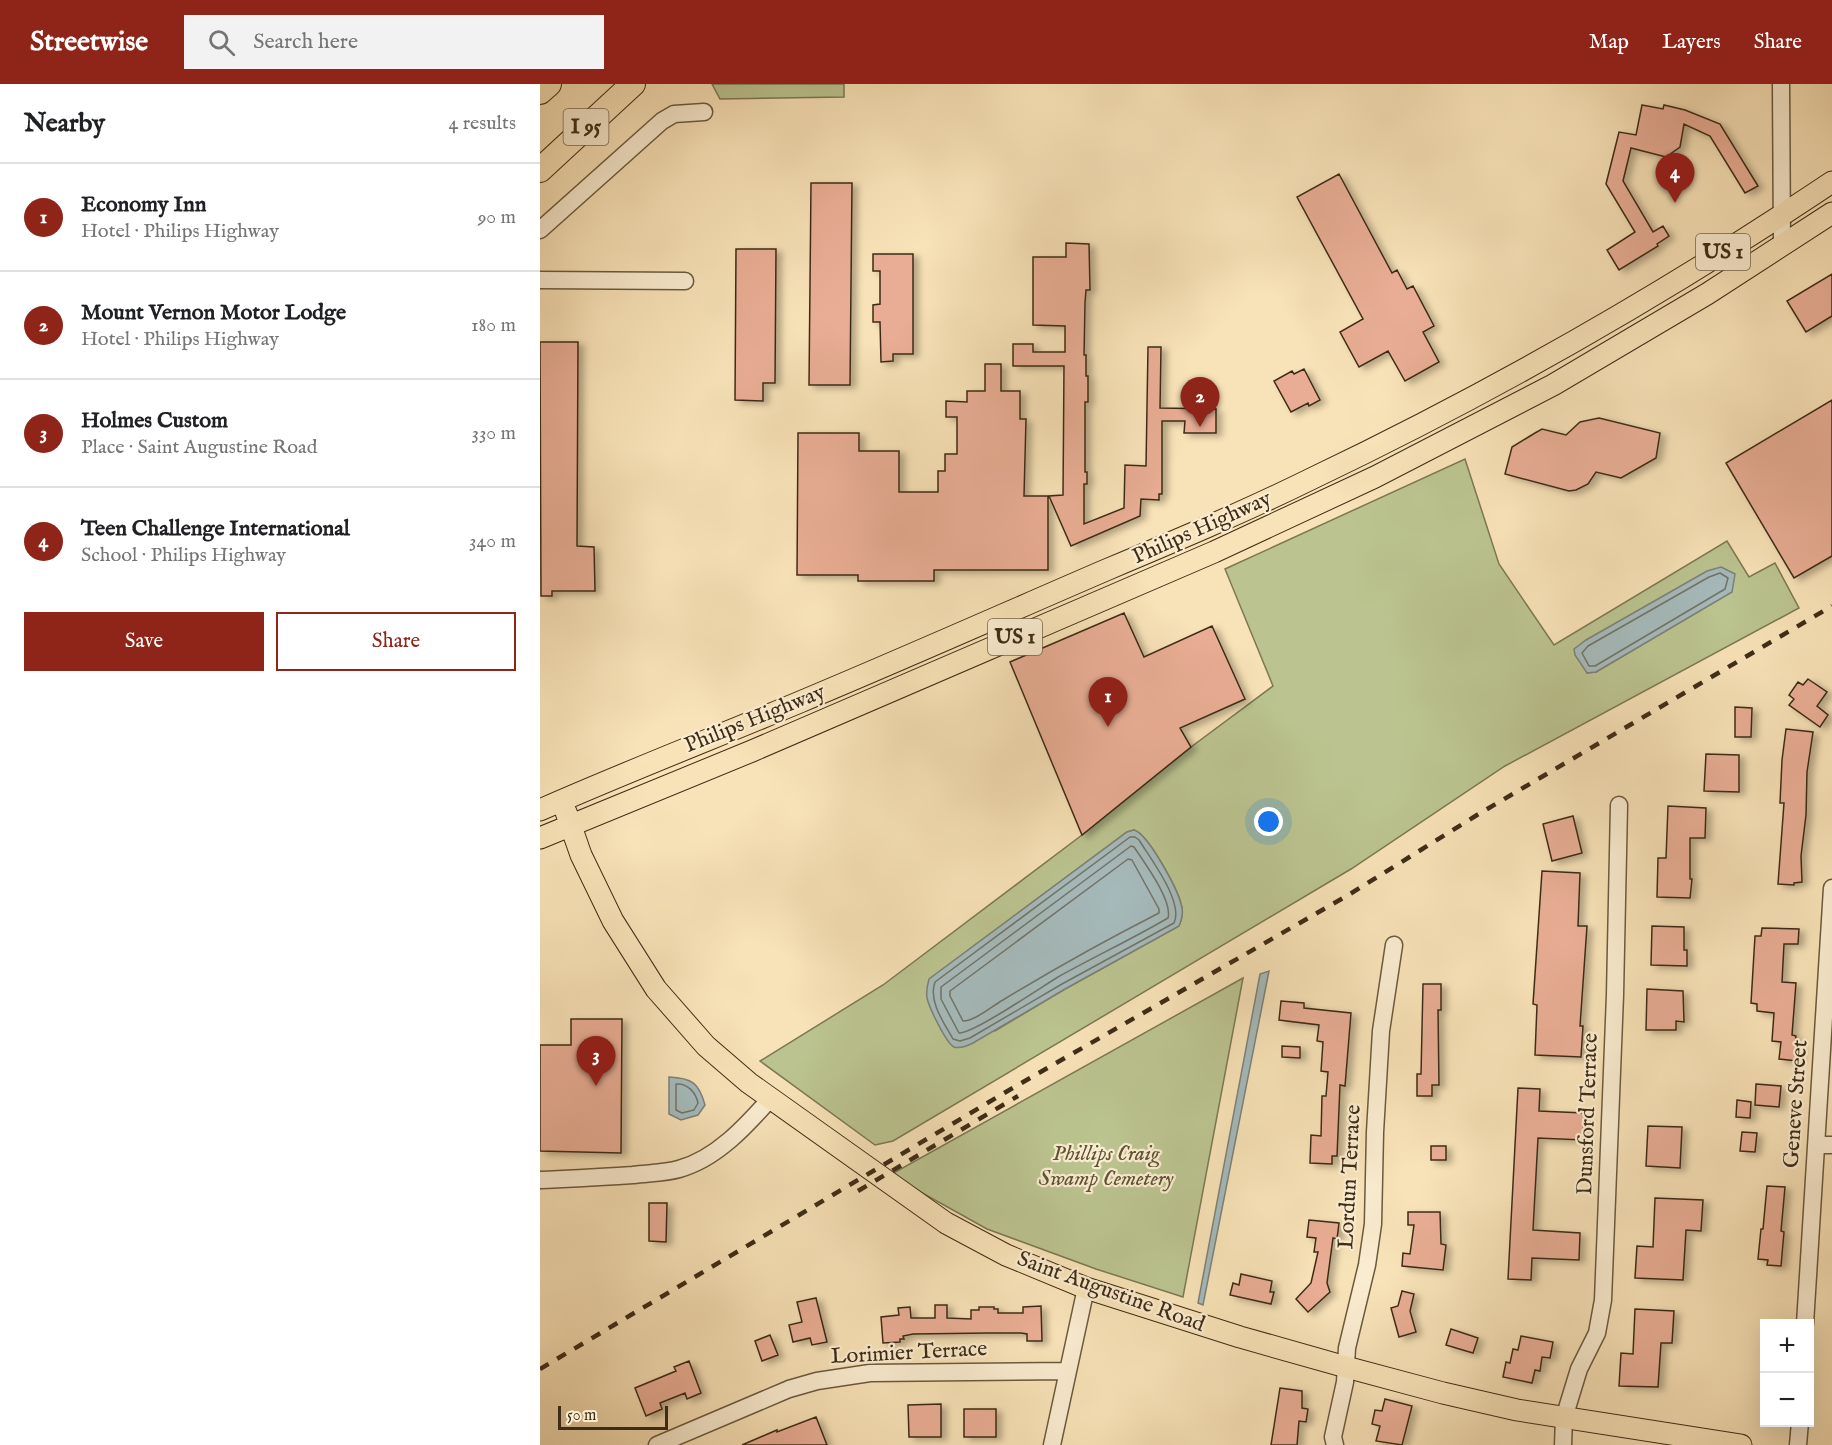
<!DOCTYPE html>
<meta charset="utf-8">
<style>
body{margin:0;font-family:"IM FELL English",serif;background:#f2f2f2;color:#202124}
.controls{position:absolute;right:18px;bottom:18px;display:grid;overflow:hidden;border-radius:0px;box-shadow:0 6px 24px #0002}
.controls button{width:54px;height:54px;display:grid;place-items:center;padding:0;border:0;border-bottom:2px solid #e0e0e0;background:#fff;color:#202124;font:30px sans-serif}
.scale{position:absolute;left:18px;bottom:15px;width:110px;box-sizing:border-box;padding-left:6px;border:3px solid #3e2c16;border-top:0;font-size:16px;line-height:21px;white-space:nowrap;color:#3e2c16;-webkit-text-stroke:4px #faecd0;paint-order:stroke}
.you{position:absolute;left:729px;top:738px;width:21px;height:21px;margin:-15px;border:4px solid #fff;border-radius:50%;background:#1a73e8;box-shadow:0 0 0 9px #1a73e833}
.badge{display:grid;place-items:center;width:39px;height:39px;border-radius:50%;background:#8f2418;color:#fff;font-size:20px;font-weight:700}
.pin{position:absolute;translate:-50% -50px;filter:drop-shadow(0 2px 3px #0008)}
.pin::after{content:'';position:absolute;top:32px;width:21px;height:18px;background:inherit;clip-path:polygon(0 0,100% 0,50% 100%)}
.list{margin:0;padding:0;list-style:none}
h2{display:flex;justify-content:space-between;align-items:center;height:78px;margin:0;padding:0 24px;font-size:26px}
h2 small{font-size:20px;font-weight:400;color:#757577}
.list li{display:grid;grid-template-columns:39px 1fr auto;gap:18px;align-items:center;box-sizing:border-box;height:108px;padding:0 24px;border-top:2px solid #e0e0e0}
.list b{display:block;font-size:22px;white-space:nowrap}
.list p{margin:0;font-size:20px;white-space:nowrap;color:#757577}
.list em{font-size:20px;font-style:normal;color:#757577}
.actions{display:flex;gap:12px;padding:18px 24px}
.actions a{flex:1;padding:14px 0;border:2px solid #8f2418;border-radius:0px;text-align:center;font-size:21px;color:#8f2418}
.actions .main{background:#8f2418;color:#fff}
.icon{flex:none;width:33px;height:33px;fill:none;stroke:currentColor;stroke-width:2;stroke-linecap:round;stroke-linejoin:round}
.map{position:relative;flex:none;width:1292px;height:1361px;overflow:hidden}
header{display:flex;align-items:center;gap:36px;box-sizing:border-box;height:84px;padding:0 30px;background:#8f2418;color:#fff}
header strong{font-size:28px}
nav{display:flex;gap:33px;margin-inline-start:auto;font-size:21px}
.search{width:420px;height:54px;background:#f2f2f2;display:flex;align-items:center;gap:15px;box-sizing:border-box;padding:0 21px;border-radius:0px;color:#757577;font-size:22px}
main{display:flex}
aside{flex:1;background:#fff}
.map>svg:first-child{display:block}
</style>
<header>
<strong>Streetwise</strong>
<div class="search"><svg class="icon" aria-label="search" viewBox="0 0 24 24"><circle cx="10" cy="10" r="6"/><path d="M15 15l6 6"/></svg>Search here</div>
<nav><a>Map</a><a>Layers</a><a>Share</a></nav>
</header>
<main>
<aside>
<h2>Nearby<small>4 results</small></h2>
<ul class="list">
<li><span class="badge">1</span><div><b>Economy Inn</b><p>Hotel · Philips Highway</p></div><em>90 m</em></li>
<li><span class="badge">2</span><div><b>Mount Vernon Motor Lodge</b><p>Hotel · Philips Highway</p></div><em>180 m</em></li>
<li><span class="badge">3</span><div><b>Holmes Custom</b><p>Place · Saint Augustine Road</p></div><em>330 m</em></li>
<li><span class="badge">4</span><div><b>Teen Challenge International</b><p>School · Philips Highway</p></div><em>340 m</em></li>
</ul>
<div class="actions"><a class="main">Save</a><a>Share</a></div>
</aside>
<div class="map">
<svg width="1292" height="1361" viewBox="0 0 1292 1361">
<defs>
<filter id="shadow"><feDropShadow dx="5.5" dy="3" stdDeviation="3" flood-color="#0004"/></filter>
</defs>
<rect width="100%" height="100%" fill="#f8e2b7"/>
<filter id="stains"><feTurbulence type="fractalNoise" baseFrequency=".00333" numOctaves="4"/><feColorMatrix values="0 0 0 0 .2 0 0 0 0 .09 0 0 0 0 .02 0 0 0 .5 -.17"/></filter>
<radialGradient id="worn" r=".72"><stop offset=".6" stop-color="#630" stop-opacity="0"/><stop offset="1" stop-color="#630" stop-opacity=".3"/></radialGradient>
<path fill="#bbc490" stroke="#7c7853" stroke-width="1.5" fill-rule="evenodd" d="M172 0H304V13L180 15Z
M925 375 959 480 1014 561 1187 457 1209 493 1235 479 1259 524 965 682 811 785 353 1057 335 1061 220 977 343 901 542 751 651 663 733 602 685 485ZM1191 508 1056 588 1047 589 1046 556ZM594 746C608 750 637 804 641 820 644 828 642 835 639 842L525 905 455 947 427 867 587 748Z
M703 894 643 1213 556 1185 447 1145 350 1091Z"/>
<path fill="#a5babb" stroke="#7c8179" stroke-width="1.5" d="M1181 483 1195 490 1192 508 1056 588 1047 589 1035 571 1034 565 1046 556 1167 487Z
M594 746C608 750 637 804 641 820 644 828 642 835 639 842L525 905 433 959C427 962 420 965 414 963 406 959 389 923 387 914 386 907 387 902 389 895L587 748Z
M729 887 663 1221 658 1219 720 890Z
M129 993C152 994 159 999 165 1021L158 1031 141 1036 129 1030Z"/>
<g fill="none" stroke-linecap="round" stroke-linejoin="round">
<path stroke="#727368" stroke-width="1.5" d="M1180 489 1188 494 1185 505 1055 582H1049L1042 569 1048 562 1169 493Z
M590 753H595L599 756C610 774 644 818 634 839L522 900 430 954 420 957 413 955C404 939 388 917 395 898Z
M591 762 594 763C604 778 633 817 628 834 592 855 554 873 518 893 500 904 434 949 419 949L401 915V903Z
M588 775 592 776 619 825V829C566 856 514 885 463 916 452 922 435 937 423 937L410 912V907Z
M136 1000C148 999 156 1009 158 1019L154 1026 142 1029 136 1026Z"/>
</g>
<path fill="#e8ad94" stroke="#3e2c16" stroke-width="1.5" filter="url(#shadow)" d="M1102 21 1123 25 1124 21 1145 26 1180 40 1218 102 1205 109 1170 52 1144 40 1140 63 1126 73 1091 64 1083 97 1113 148 1123 142 1129 152 1117 160 1118 162 1079 186 1067 166 1095 148 1066 100 1079 48 1096 51Z
M799 90 852 189 857 186 867 205 873 202 894 242 883 248 899 278 865 297 848 267 819 283 800 248 823 235 757 113Z
M271 99H312L310 301H269Z
M526 159 549 160 550 206H546L545 219 544 271H546V292H548V318H545V388H547V400H544V440L584 424 585 381 606 382 608 263H621L620 324 676 325V349H644L645 337H622V410H619V416L601 415 600 432 531 462 509 412 523 411 524 282H473V260H493V268H525V242L493 241V173H526Z
M196 165H236L235 299H223V317L195 316Z
M333 170H373V270H353V277L341 278 340 238H333V221L340 220V187H333Z
M1292 190V232L1266 248 1247 217Z
M0 258H38L37 462 54 463 55 507H12V512H1Z
M445 280H461V307H480V335H486L484 412H508V486H394V497H318V491H257L258 349H319V367H359V408H398V387H405V370H417V333H406V317L427 318V307H445Z
M764 285 780 316 769 322 768 319 751 328 734 297 752 287 754 290Z
M1292 316V472L1254 494 1186 379Z
M1059 334 1120 349 1116 374 1081 394 1056 388 1048 400 1036 406 1029 407 965 390 972 363 995 349 1002 345 1026 351 1040 338Z
M584 529 604 573 672 542 705 615 640 644 651 663 542 751 470 578Z
M1268 595 1287 608 1277 622 1288 631 1280 643 1249 621 1254 615 1249 611 1258 598 1263 601Z
M1195 623 1212 624 1211 653H1195Z
M1246 645 1273 648 1267 688 1266 731 1261 772 1262 798 1254 799V801L1238 800 1244 719H1240L1242 676Z
M1166 670 1199 671V708L1164 707Z
M1128 722 1166 724 1165 754H1150V795H1152L1150 814 1117 813 1118 774H1126Z
M1033 732 1042 769 1012 777 1003 740Z
M1002 787 1040 789 1038 842H1047L1040 942H1043L1041 973 995 971 997 921 993 920Z
M1112 842 1144 843V866H1147V882L1111 881Z
M1222 844 1259 845 1258 860H1244L1242 898 1256 899 1252 951 1256 952 1255 959 1260 960 1258 977 1239 975 1241 958 1232 957 1234 929 1217 927V920L1211 919 1215 852H1221Z
M883 900H901V926H898L899 1001H892V1012H877V990H881Z
M1107 905 1143 907 1144 938 1136 937V946H1106Z
M741 917 764 919V924L811 929 805 1002 800 1001 797 1072H792V1080L770 1079 771 1051 781 1052 782 1012H786L788 988 781 987 783 958 777 957 779 941 739 936Z
M31 935H82L81 1069 0 1067V961H31Z
M742 962 760 963V974L742 973Z
M1216 1000 1241 1002 1239 1023 1215 1021Z
M978 1004 1000 1005 999 1027 1044 1029 1043 1056 998 1054 993 1146 1040 1149 1039 1176 992 1174 991 1196 968 1195Z
M1197 1016 1211 1018 1210 1034 1196 1033Z
M1108 1042 1142 1043 1140 1084 1106 1082Z
M1202 1048 1217 1049 1215 1068 1200 1067Z
M891 1062H906V1076H891Z
M1227 1102 1245 1103 1241 1147 1244 1148 1241 1182 1227 1181 1228 1176 1218 1175 1221 1145H1223Z
M1115 1114 1163 1116 1161 1147 1146 1146 1143 1196 1095 1194 1097 1162 1113 1163Z
M109 1119H127L126 1158 109 1157Z
M868 1128H900L901 1160 906 1161 903 1186 862 1182 863 1169 870 1170 874 1141H868Z
M769 1136 799 1139 797 1155 793 1154 787 1199 790 1208 768 1228 756 1215 771 1199 778 1168H774L776 1154 767 1153Z
M701 1190 732 1197 730 1208H734L731 1220 690 1211 693 1199 699 1201Z
M862 1207 874 1210 870 1227 876 1248 859 1253 851 1224 858 1222Z
M276 1214 287 1258 272 1261 270 1254 253 1258 249 1241 262 1238 257 1218Z
M395 1221H407V1234L431 1235V1226H439V1223H454V1225H458V1229H483V1223L501 1222 502 1257H487V1250L481 1249H448L373 1250 363 1252 364 1255H360V1258L343 1259 341 1233 359 1231 358 1224 370 1223 371 1234H395Z
M1095 1225 1134 1227 1132 1259H1121L1118 1303 1079 1302 1081 1269 1093 1270Z
M911 1245 938 1254 933 1269 906 1261Z
M230 1251 238 1271 222 1277 215 1257Z
M981 1252 1013 1258 1010 1274 1002 1273 1000 1287 995 1286 992 1299 963 1293 966 1278 970 1279 973 1265 978 1266Z
M149 1277 161 1309 147 1315 145 1309 120 1319 122 1325 106 1332 95 1304 136 1287 134 1283Z
M740 1304 762 1307V1324L768 1325 766 1338 759 1337 757 1361H731Z
M845 1315 872 1322 862 1361 836 1357 840 1342 832 1340 835 1326 842 1327Z
M401 1320V1353H369L368 1321Z
M424 1325H456V1353H424Z
M276 1333 287 1361H202L237 1346V1348Z"/>
<g fill="none" stroke-linecap="round" stroke-linejoin="round">
<g stroke="#6c5a3e" stroke-width="19">
<path id="minor" d="M1241 0 1242 162
M0 146 122 37 134 30 164 28
M0 196 145 197
M1276 1061H1292
M0 1096C31 1095 62 1093 93 1091 108 1089 125 1089 139 1085 176 1075 206 1042 230 1015
M1265 1240 1292 804
M117 1361 249 1305 277 1297 330 1289 528 1287
M512 1361 546 1204
M795 1361 793 1353 805 1298 807 1264 827 1181 833 1140 835 1048 841 947 854 861
M1023 1361 1024 1334 1039 1285 1057 1249 1063 1216 1075 911 1079 721
M1258 1361 1260 1338"/>
</g>
<g stroke="#3e2c16" stroke-width="23">
<path id="major" d="M0 726C86 688 174 654 260 618 363 575 464 530 566 486 635 457 704 428 771 395 951 309 1126 209 1292 98
M26 728 41 771 73 837 116 905 166 962 209 999 406 1139 466 1171 546 1204 700 1253 806 1283 903 1309 977 1326 1201 1361
M0 754 212 667 674 468 835 393 1013 301 1167 210 1292 129"/>
</g>
<g stroke="#3e2c16" stroke-width="26">
<path id="highway" d="M0 8 9 0
M0 86 93 0"/>
</g>
<use href="#minor" stroke="#faecd0" stroke-width="16"/>
<use href="#major" stroke="#f8e2b7" stroke-width="21"/>
<use href="#highway" stroke="#f8e2b7" stroke-width="24"/>
<path stroke="#3e2c16" stroke-width="4.5" stroke-dasharray="10 10" stroke-linecap="butt" d="M318 1107 478 1012
M0 1285 471 1005 810 810 937 731 1292 522"/>
</g>
<g text-anchor="middle" dominant-baseline="central" stroke-width="4.5" stroke-linejoin="round" paint-order="stroke">
<g fill="#faecd0" stroke="#76664e" stroke-width="1.5">
<rect x="23.5" y="25" width="45" height="36" rx="4.5"/>
<rect x="1156" y="150" width="54" height="36" rx="4.5"/>
<rect x="448" y="535" width="54" height="36" rx="4.5"/>
</g>
<g font-size="21" font-weight="bold" fill="#3e2c16">
<text x="46" y="43">I 95</text>
<text x="1183" y="168">US 1</text>
<text x="475" y="553">US 1</text>
</g>
<g font-size="22" fill="#3e2c16" stroke="#faecd0">
<text transform="translate(662 444) rotate(-24)">Philips Highway</text>
<text transform="translate(215 635) rotate(-22)">Philips Highway</text>
<text transform="translate(1256 1020) rotate(-86)">Geneve Street</text>
<text transform="translate(1048 1030) rotate(-88)">Dunsford Terrace</text>
<text transform="translate(810 1093) rotate(-87)">Lordun Terrace</text>
<text transform="translate(571 1208) rotate(20)">Saint Augustine Road</text>
<text transform="translate(369 1269) rotate(-3)">Lorimier Terrace</text>
</g>
<g font-size="22" font-style="italic" fill="#5d5234" stroke="#faecd0">
<text x="566" y="1070">Phillips Craig<tspan x="566" dy="25">Swamp Cemetery</tspan></text>
</g>
</g>
<rect width="100%" height="100%" filter="url(#stains)"/>
<rect width="100%" height="100%" fill="url(#worn)"/>
</svg>
<div class="controls">
<button>+</button>
<button>−</button>
</div>
<div class="scale">50 m</div>
<div class="you"></div>
<div class="pin badge" style="left:568px;top:643px">1</div>
<div class="pin badge" style="left:660px;top:343px">2</div>
<div class="pin badge" style="left:56px;top:1002px">3</div>
<div class="pin badge" style="left:1135px;top:119px">4</div>
</div>
</main>
